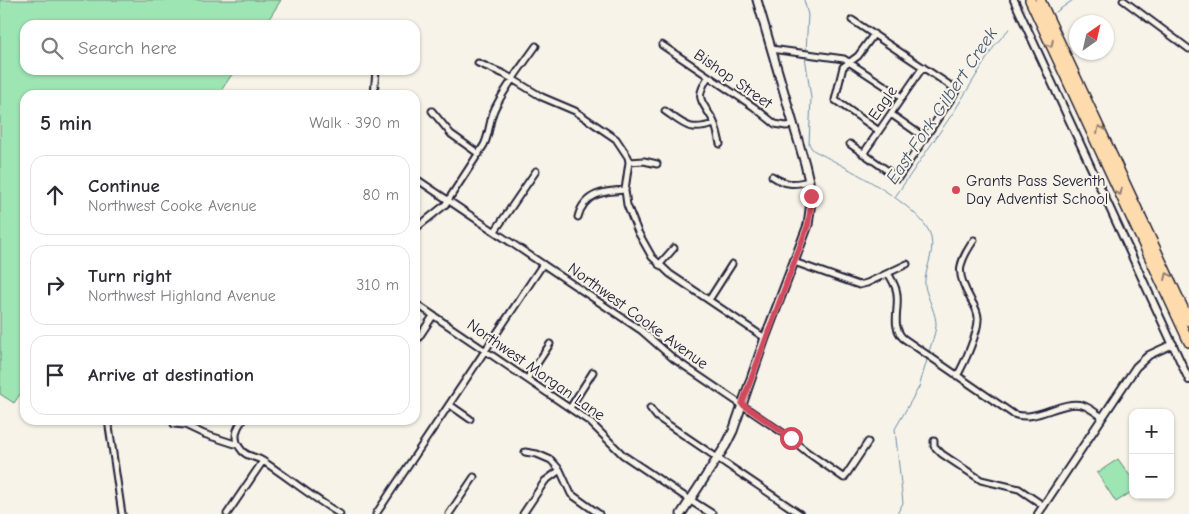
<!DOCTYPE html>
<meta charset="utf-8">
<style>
body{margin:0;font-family:"Comic Neue",sans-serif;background:#f2f2f3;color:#2b2b33}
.controls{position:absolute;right:15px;bottom:15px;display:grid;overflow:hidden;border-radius:10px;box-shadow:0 1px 4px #0004}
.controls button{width:45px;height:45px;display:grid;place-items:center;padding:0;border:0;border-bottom:1px solid #e1e1e2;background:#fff;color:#2b2b33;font:25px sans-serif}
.compass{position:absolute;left:1069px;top:15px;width:45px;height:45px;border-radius:50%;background:#fff;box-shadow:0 1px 4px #0004;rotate:34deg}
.stop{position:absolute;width:15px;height:15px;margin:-11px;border:4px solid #d1495b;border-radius:50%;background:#fff}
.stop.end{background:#d1495b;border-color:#fff;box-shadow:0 1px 5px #0008}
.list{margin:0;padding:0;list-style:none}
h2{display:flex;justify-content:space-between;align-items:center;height:65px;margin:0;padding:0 20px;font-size:21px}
h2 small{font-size:16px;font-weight:400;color:#7c7c81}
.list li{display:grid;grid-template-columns:32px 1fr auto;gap:15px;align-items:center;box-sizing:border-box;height:80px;margin:0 10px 10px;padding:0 10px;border:1px solid #e1e1e2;border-radius:15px}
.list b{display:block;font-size:19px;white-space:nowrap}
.list p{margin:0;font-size:16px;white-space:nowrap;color:#7c7c81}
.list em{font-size:16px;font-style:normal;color:#7c7c81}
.icon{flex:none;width:28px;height:28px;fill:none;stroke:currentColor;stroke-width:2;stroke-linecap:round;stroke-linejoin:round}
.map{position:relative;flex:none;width:1189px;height:514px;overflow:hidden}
.search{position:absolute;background:#fff;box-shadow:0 1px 4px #0004;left:20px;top:20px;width:400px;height:55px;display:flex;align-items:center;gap:12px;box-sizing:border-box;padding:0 18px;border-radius:15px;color:#7c7c81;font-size:19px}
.panel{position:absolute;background:#fff;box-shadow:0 1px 4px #0004;left:20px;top:90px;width:400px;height:335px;border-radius:15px}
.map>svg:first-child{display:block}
</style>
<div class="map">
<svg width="1189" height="514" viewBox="0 0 1189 514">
<rect width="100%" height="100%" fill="#f7f3e8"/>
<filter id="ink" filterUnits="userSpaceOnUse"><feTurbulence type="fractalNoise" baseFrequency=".02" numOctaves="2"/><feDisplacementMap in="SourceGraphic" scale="10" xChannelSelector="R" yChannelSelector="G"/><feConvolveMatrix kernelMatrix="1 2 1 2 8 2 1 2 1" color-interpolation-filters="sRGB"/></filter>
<g filter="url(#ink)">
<path fill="#9de5b3" stroke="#608477" d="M0 0H281L265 25H25V70H235L218 95H25V387L14 403 0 394Z
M1118 459 1133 480V491L1116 502 1097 473Z"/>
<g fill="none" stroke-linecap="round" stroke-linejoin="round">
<path stroke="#688dac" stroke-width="1" d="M804 0 808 15 806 52
M1056 12 1073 0
M805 56 811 98 809 144 813 150C841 165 924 206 931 237 935 255 923 273 925 286 927 297 937 315 936 326 935 335 931 344 929 352
M895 197 955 110 995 45 1009 29
M897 514 903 503 895 429 919 387 927 360"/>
<g stroke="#22223b" stroke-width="9">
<path id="minor" d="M1123 0 1189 49
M874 34 858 56 843 67 835 100 879 131
M662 45 754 107 775 124 786 126 793 125
M771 49 844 59 902 97
M478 63 504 74 542 97 575 111 616 139 628 157 629 162 625 190 627 205 638 232 652 257 670 274 765 338
M708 77C694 100 702 100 713 120 717 128 718 135 720 144
M374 95 376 70
M432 111 451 134 479 154
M665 111C685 125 689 132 714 124
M891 114 925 138
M850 144 898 178 957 90 852 20
M863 154 923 67
M629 162 644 161 657 164
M772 176C785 185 794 185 809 181
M415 178 642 331 674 359 786 435 807 452 844 478 868 442
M578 217C584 193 604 191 625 190
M415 229 445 205 484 145C490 133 489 120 495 108 506 86 522 66 536 46
M495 231 536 171
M794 262 859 285 867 283 907 264
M659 265 674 248
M888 273C892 280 897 287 897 295 899 311 891 326 903 338L1013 414C1036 423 1060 400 1082 405 1089 407 1096 413 1102 417
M709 300 732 264
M415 303 590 422 623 455 690 500
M415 343 433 316
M957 376C964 364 979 331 978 318 978 311 974 305 971 300 956 273 957 265 974 240
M527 379 550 344
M450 405 470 419
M570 408 593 372
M650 408 657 417 800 514
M108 420 122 514
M243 420C236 428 233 439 240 448 245 457 255 456 263 461 289 478 313 498 340 514
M174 424 185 425 204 434 238 445
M934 441V446L942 454 981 480 1019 489 1044 506
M525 452 537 454 551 460 560 470 571 494 599 514
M227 514 263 461
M376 514 543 264
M449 514 474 477
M523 514 545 481 560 470"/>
</g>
<g stroke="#22223b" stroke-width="10">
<path id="tertiary" d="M1014 0 1189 380
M690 500 712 514
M1038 514 1136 367 1149 355 1173 344"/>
</g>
<g stroke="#22223b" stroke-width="11">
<path id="secondary" d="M681 514 726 445 733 431 765 338 808 225 811 202 809 181 805 164 757 0"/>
</g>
<g stroke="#22223b" stroke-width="12">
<path id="motorway" d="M1030 0 1189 342
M1040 0 1189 321"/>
</g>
<use href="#minor" stroke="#f7f3e8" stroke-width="5"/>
<use href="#tertiary" stroke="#f7f3e8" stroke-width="6"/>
<use href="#secondary" stroke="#f7f3e8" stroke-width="7"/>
<use href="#motorway" stroke="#fedbac" stroke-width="9"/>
</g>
<defs><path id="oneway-chevron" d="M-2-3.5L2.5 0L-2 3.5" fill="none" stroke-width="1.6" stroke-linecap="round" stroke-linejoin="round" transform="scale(1.25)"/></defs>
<g stroke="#907e74">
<use href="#oneway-chevron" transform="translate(1050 44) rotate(65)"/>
<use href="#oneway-chevron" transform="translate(1100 129) rotate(-115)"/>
<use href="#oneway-chevron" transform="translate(1119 192) rotate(65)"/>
<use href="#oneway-chevron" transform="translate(1168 276) rotate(-115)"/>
</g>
</g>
<g fill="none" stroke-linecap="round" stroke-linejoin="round" filter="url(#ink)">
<path stroke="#d1495b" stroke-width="6" d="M791 438 742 404 808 225 811 206V196"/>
</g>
<circle fill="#d1495b" stroke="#f7f3e8" stroke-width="2" cx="956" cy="190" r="5"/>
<g text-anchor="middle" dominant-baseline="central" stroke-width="4" stroke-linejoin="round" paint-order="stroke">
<g font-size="16" fill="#22223b" stroke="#f7f3e8">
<text transform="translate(733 79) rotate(35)">Bishop Street</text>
<text transform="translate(883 103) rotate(-55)">Eagle</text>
<text transform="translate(638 316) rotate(36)">Northwest Cooke Avenue</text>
<text transform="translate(536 370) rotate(35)">Northwest Morgan Lane</text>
</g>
<g font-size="16" fill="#22223b" stroke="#f7f3e8" text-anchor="start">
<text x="966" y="181">Grants Pass Seventh<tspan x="966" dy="18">Day Adventist School</tspan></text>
</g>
<g font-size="18" font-style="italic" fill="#455873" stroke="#f7f3e8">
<text transform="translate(942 106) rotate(-56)">East Fork Gilbert Creek</text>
</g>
</g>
</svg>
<div class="controls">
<button>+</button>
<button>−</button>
</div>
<svg class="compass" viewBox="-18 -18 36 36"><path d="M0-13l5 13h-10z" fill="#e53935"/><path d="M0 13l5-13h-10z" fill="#7c7c81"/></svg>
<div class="stop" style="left:791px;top:438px"></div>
<div class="stop end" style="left:811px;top:196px"></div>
<div class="search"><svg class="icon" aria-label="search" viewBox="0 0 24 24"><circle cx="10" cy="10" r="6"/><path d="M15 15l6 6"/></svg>Search here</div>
<section class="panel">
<h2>5 min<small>Walk · 390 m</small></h2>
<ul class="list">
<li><svg class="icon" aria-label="ahead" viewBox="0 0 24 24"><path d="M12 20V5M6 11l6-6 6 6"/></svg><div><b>Continue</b><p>Northwest Cooke Avenue</p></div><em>80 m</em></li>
<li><svg class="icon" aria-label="right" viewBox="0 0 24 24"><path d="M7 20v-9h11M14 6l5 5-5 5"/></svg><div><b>Turn right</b><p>Northwest Highland Avenue</p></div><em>310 m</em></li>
<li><svg class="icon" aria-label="arrive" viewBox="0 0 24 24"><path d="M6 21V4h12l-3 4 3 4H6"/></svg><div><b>Arrive at destination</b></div></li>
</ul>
</section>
</div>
